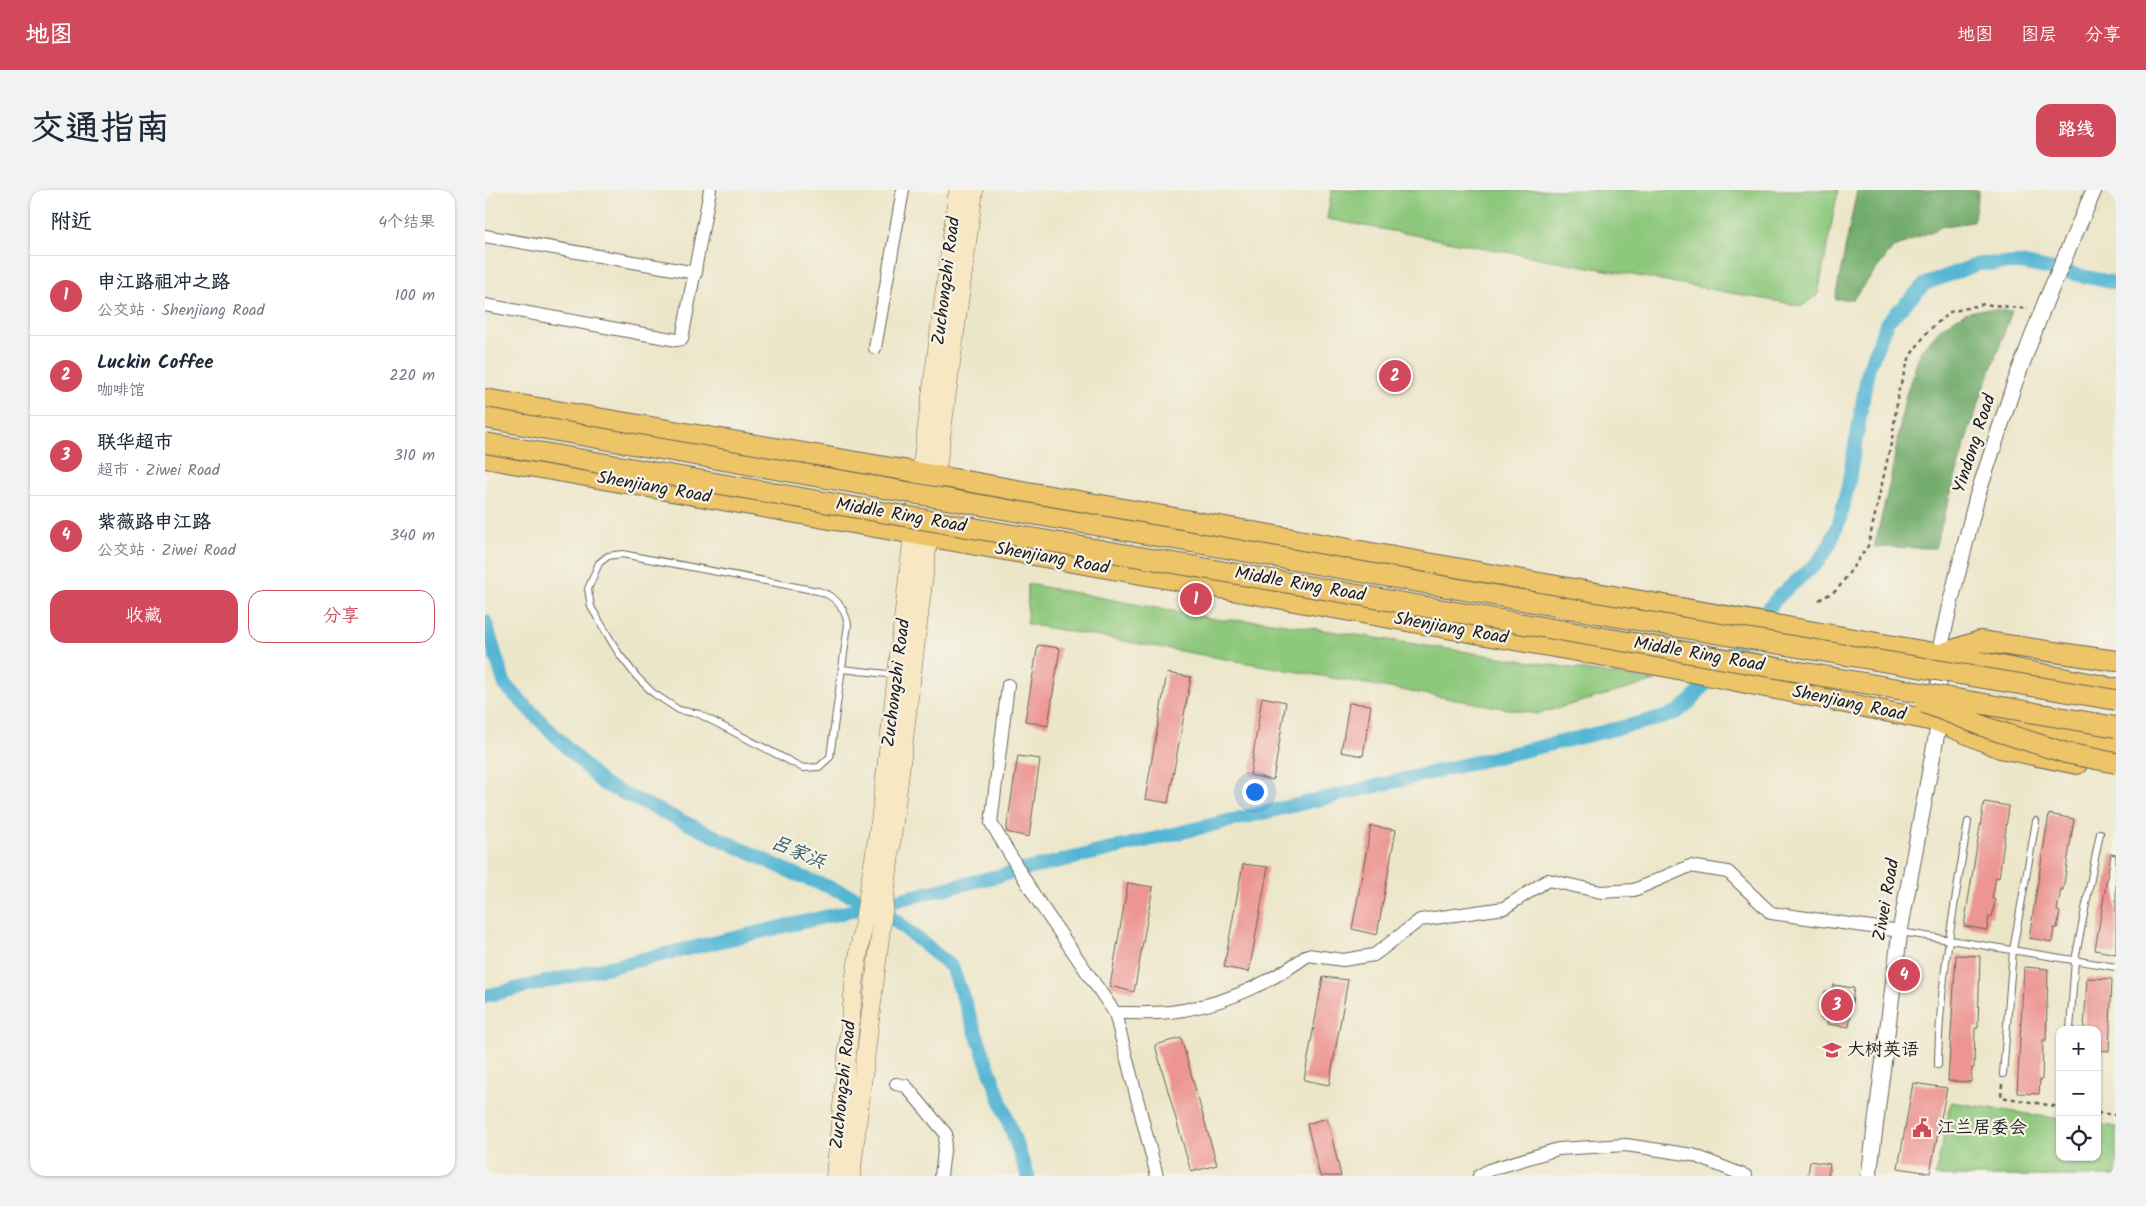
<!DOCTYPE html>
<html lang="zh">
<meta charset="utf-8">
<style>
body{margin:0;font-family:Kalam,"LXGW WenKai TC",sans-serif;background:#f2f2f3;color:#1f2937}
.controls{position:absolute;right:15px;bottom:15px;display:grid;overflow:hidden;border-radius:10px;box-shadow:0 1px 4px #0004}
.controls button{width:45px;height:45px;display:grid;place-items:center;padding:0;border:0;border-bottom:1px solid #e0e1e3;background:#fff;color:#1f2937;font:25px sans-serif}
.you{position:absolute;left:769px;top:601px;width:18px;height:18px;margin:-12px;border:4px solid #fff;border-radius:50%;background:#1a73e8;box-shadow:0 0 0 8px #1a73e833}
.badge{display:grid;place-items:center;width:32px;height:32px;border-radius:50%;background:#d1495b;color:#fff;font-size:16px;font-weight:700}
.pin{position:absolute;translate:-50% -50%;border:2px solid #fff;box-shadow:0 1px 5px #0006}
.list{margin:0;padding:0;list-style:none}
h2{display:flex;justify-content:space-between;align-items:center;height:65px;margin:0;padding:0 20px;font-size:21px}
h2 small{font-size:16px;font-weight:400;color:#747a83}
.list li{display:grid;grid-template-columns:32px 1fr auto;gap:15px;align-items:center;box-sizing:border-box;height:80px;padding:0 20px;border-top:1px solid #e0e1e3}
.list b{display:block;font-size:19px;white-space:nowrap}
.list p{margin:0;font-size:16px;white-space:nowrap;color:#747a83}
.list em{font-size:16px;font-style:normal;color:#747a83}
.actions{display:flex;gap:10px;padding:15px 20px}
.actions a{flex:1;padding:11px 0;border:1px solid #d1495b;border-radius:15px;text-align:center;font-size:18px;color:#d1495b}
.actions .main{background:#d1495b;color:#fff}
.icon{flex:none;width:28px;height:28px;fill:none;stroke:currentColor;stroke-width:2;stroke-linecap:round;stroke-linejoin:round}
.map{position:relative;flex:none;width:1631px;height:986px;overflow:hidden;border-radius:15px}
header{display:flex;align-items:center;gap:30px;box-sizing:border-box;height:70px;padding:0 25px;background:#d1495b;color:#fff}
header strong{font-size:24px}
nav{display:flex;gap:28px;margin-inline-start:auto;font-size:18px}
.intro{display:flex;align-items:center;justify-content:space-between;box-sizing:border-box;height:120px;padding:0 30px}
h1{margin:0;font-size:35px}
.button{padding:12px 22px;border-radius:15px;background:#d1495b;color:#fff;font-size:18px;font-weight:700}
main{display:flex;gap:30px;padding:0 30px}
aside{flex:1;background:#fff;border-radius:15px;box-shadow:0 1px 4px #0004}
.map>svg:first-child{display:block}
</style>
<header>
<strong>地图</strong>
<nav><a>地图</a><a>图层</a><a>分享</a></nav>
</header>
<div class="intro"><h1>交通指南</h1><a class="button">路线</a></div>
<main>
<aside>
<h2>附近<small>4个结果</small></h2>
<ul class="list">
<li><span class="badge">1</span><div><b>申江路祖冲之路</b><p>公交站 · Shenjiang Road</p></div><em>100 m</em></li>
<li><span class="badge">2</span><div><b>Luckin Coffee</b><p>咖啡馆</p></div><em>220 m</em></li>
<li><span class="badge">3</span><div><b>联华超市</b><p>超市 · Ziwei Road</p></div><em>310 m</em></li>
<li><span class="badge">4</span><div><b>紫薇路申江路</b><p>公交站 · Ziwei Road</p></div><em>340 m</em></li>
</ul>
<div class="actions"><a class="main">收藏</a><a>分享</a></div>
</aside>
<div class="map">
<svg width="1631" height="986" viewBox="0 0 1631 986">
<rect width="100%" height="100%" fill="#f7f3e8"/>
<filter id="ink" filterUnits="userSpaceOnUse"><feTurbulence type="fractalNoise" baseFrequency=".02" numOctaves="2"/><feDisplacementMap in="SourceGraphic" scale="10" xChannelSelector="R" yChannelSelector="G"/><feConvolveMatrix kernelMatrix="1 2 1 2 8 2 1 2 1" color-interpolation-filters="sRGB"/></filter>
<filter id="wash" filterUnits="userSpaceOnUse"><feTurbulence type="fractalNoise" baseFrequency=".0096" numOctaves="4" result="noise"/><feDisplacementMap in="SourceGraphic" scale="20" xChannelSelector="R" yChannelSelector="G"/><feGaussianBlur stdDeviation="1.12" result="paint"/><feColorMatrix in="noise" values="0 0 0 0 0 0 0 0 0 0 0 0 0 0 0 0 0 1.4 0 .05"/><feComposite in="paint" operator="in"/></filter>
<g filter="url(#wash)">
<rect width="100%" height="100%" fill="#ece6c9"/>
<path fill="#8dc87c" stroke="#54724c" d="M847 0H1353L1333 104 1317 116 842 29Z
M543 394 735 430 780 431 1171 491 1052 524 542 434Z
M1466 912 1575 929V967H1612V934L1631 937V986H1450Z"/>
<path fill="#72ac6c" stroke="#476444" d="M1372 0H1494L1488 32 1459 36 1408 58 1368 109H1350Z
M1499 119 1527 121 1484 240 1450 358 1389 357 1405 292 1420 208 1436 160 1456 138 1480 123Z"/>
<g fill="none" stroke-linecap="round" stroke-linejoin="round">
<path stroke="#55b6d4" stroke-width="14" d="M0 431 20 495 118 594 310 684 391 715 467 777 543 986
M0 806 391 715 1180 527 1194 521 1206 511 1294 406 1333 372 1345 354 1355 329 1363 296 1383 180 1402 132 1440 94 1493 74 1536 73 1631 93"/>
</g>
<g id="blocks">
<path fill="#ec9592" d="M553 455 575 458 563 536 540 531Z
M682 483 706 487 683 613 660 609Z
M777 507 801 512 788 590 765 585Z
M864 513 886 515 878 566 856 562Z
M533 566 555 569 544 647 521 642Z
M1499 612 1524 616 1514 688 1511 687 1507 709 1510 710 1507 727 1504 726 1502 740 1479 736Z
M1564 624 1589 629 1578 700 1576 699 1572 721 1575 722 1572 738H1569L1567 752 1544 748Z
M886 636 911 640 892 745 867 739Z
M1626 664 1631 665V764L1610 760Z
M758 674 783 677 764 782 739 777Z
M643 693 668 697 649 802 625 796Z
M1471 765 1495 766 1493 838H1490L1489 878H1487L1486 892 1463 891Z
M1539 777 1563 779 1561 850H1558L1557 890H1555L1554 904 1532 903Z
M838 787 863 790 844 895 819 890Z
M1602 788 1627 789 1624 861 1612 860V840H1599Z
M1348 795 1369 798 1364 837 1342 834 1343 830 1336 829 1340 801 1347 802Z
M696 848 732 975 706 982 670 855Z
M1428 893 1462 898 1445 983 1413 978Z
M842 928 856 986H835L822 934Z
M1325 971 1345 974 1343 986H1323Z"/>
</g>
</g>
<g filter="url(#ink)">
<use href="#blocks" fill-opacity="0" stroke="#656359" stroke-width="1"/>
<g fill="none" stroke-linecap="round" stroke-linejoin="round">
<g stroke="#656359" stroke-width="8">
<path id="service" d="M137 364 333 401C351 406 359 417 363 434L345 567 334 577 318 578 214 524 194 520 168 503 152 487 134 464 106 417 103 399 114 373 123 366Z
M357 479 411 485
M1416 742 1631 777
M1585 840 1590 770 1615 643
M1453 875C1454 794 1470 712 1483 632
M1518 884 1528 760 1551 631"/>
</g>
<g stroke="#656359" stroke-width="14">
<path id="minor" d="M0 46 211 83
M0 115 192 150 197 149 225 0
M390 158 418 0
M523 495 506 633 551 708 630 823 672 986
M630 823C648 823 667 824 685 822 735 816 782 795 823 765L858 770 889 765 935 730 1019 718 1063 690 1116 702 1149 700 1205 676 1243 682 1286 723 1415 741
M411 894 421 896 461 944 456 986
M994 986 1004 980 1073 959 1141 955 1208 965 1261 986"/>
</g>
<g stroke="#656359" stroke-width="17">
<path id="tertiary" d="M1384 986 1415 741 1454 532V464L1465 414 1492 307 1529 195 1560 113 1609 0"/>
</g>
<g stroke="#656359" stroke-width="19">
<path id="secondary" d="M350 986 370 786 395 631 428 343 473 0
M366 986 451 286 489 0"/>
</g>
<g stroke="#656359" stroke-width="22">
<path id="primary" d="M0 209 436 283 1454 464 1619 496
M0 268 1183 477 1454 532 1515 558 1592 574
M1456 464 1495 451 1631 471
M1508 536 1533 537 1631 554"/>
</g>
<g stroke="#656359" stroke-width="22">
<path id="trunk" d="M1598 500 1631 498"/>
</g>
<path stroke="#656359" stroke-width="2.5" stroke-dasharray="4 4" stroke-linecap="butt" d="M1334 410 1352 400 1383 356 1407 249 1414 199 1425 166 1443 141 1465 122 1499 114 1543 119
M1517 894 1516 907 1575 917
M1612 923 1631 925"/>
<use href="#service" stroke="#fff" stroke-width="6"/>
<use href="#minor" stroke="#fff" stroke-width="12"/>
<use href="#tertiary" stroke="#fff" stroke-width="15"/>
<use href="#secondary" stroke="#f8e7c3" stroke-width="18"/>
<use href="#primary" stroke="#eec469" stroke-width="20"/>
<use href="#trunk" stroke="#eec469" stroke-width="20"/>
<g stroke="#656359" stroke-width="22" stroke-linecap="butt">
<path id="trunk-bridge" d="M0 228 1128 426 1631 510
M0 253 1631 537
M1440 513 1506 539 1581 563 1631 573"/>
</g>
<use href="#trunk-bridge" stroke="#eec469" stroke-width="20"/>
</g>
</g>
<defs>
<g id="school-bare" transform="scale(1.5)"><path d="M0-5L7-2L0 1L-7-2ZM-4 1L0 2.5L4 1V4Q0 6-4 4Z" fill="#d1495b" stroke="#f7f3e8" stroke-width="2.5" paint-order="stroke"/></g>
<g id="civic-bare" transform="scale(1.5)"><path d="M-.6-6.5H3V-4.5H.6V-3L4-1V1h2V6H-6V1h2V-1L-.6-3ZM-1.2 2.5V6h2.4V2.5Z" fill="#d1495b" stroke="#f7f3e8" stroke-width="2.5" paint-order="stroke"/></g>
</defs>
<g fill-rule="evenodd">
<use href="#school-bare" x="1347" y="860"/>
<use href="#civic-bare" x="1437" y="938"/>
</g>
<g text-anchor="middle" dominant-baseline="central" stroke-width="4.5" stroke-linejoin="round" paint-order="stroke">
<g font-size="18" fill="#1c1c1c" stroke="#f7f3e8">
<text transform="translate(462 91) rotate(-83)">Zuchongzhi Road</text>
<text transform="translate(1490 254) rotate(-72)">Yindong Road</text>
<text transform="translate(169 298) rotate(10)">Shenjiang Road</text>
<text transform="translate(416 326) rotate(10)">Middle Ring Road</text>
<text transform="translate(567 369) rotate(10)">Shenjiang Road</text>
<text transform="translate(815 395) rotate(10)">Middle Ring Road</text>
<text transform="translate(966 439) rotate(10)">Shenjiang Road</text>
<text transform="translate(1214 465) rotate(10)">Middle Ring Road</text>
<text transform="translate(412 493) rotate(-83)">Zuchongzhi Road</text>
<text transform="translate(1364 514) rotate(12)">Shenjiang Road</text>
<text transform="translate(1402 710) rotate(-80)">Ziwei Road</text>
<text transform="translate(359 895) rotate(-84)">Zuchongzhi Road</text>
</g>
<g font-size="18" fill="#1c1c1c" stroke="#f7f3e8" text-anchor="start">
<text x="1362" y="860">大树英语</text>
<text x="1452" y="938">江兰居委会</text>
</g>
<g font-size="19" font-style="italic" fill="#335a66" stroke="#f7f3e8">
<text transform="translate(313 663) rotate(23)">吕家浜</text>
</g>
</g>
</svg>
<div class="controls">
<button>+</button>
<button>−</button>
<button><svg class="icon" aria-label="locate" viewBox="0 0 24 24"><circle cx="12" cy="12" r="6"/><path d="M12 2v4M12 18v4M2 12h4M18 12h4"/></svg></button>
</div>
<div class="you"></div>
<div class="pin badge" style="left:711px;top:409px">1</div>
<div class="pin badge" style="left:910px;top:186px">2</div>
<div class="pin badge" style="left:1352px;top:815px">3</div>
<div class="pin badge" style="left:1419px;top:785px">4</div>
</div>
</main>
